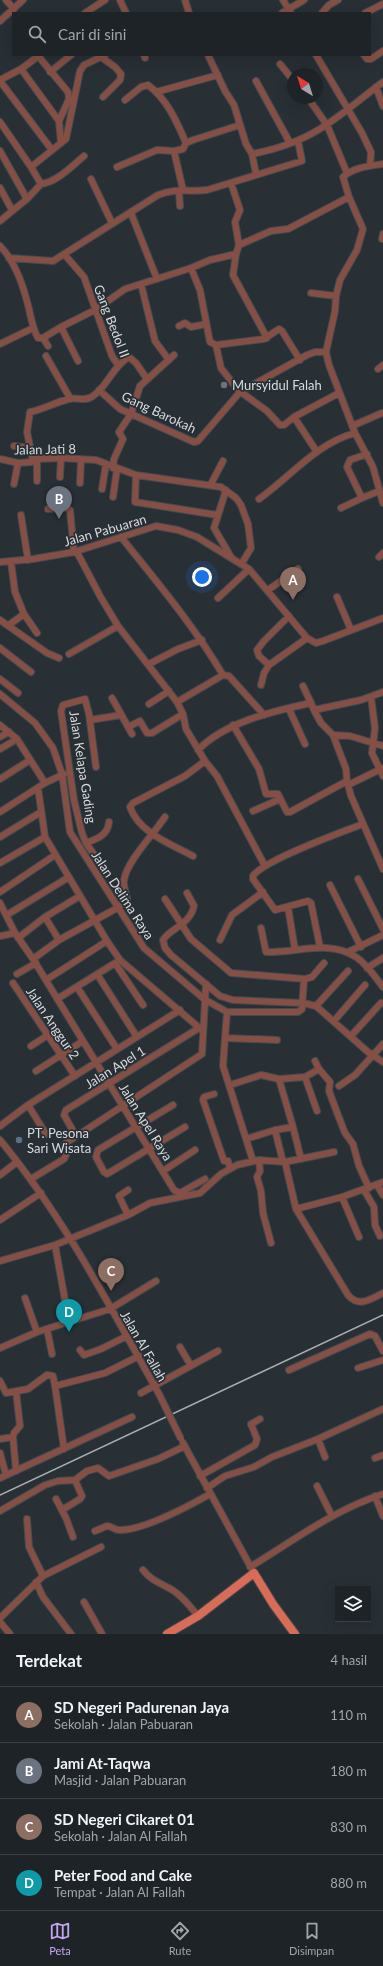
<!DOCTYPE html>
<html lang="id">
<meta charset="utf-8">
<style>
body{margin:0;font-family:Lato,sans-serif;background:#262b30;color:#f1f3f6}
.controls{position:absolute;right:12px;bottom:12px;display:grid;overflow:hidden;border-radius:0px;box-shadow:0 4px 16px #0002}
.controls button{width:36px;height:36px;display:grid;place-items:center;padding:0;border:0;border-bottom:1px solid #3c4045;background:#1e2328;color:#f1f3f6;font:20px sans-serif}
.compass{position:absolute;left:287px;top:68px;width:36px;height:36px;border-radius:50%;background:#1e2328;box-shadow:0 4px 16px #0002;rotate:322deg}
.you{position:absolute;left:202px;top:577px;width:14px;height:14px;margin:-10px;border:3px solid #fff;border-radius:50%;background:#1a73e8;box-shadow:0 0 0 6px #1a73e833}
.badge{display:grid;place-items:center;width:26px;height:26px;border-radius:50%;background:#c5a7f1;color:#fff;font-size:13px;font-weight:700}
.pin{position:absolute;translate:-50% -33px;filter:drop-shadow(0 1px 2px #0008)}
.pin::after{content:'';position:absolute;top:21px;width:14px;height:12px;background:inherit;clip-path:polygon(0 0,100% 0,50% 100%)}
.list{margin:0;padding:0;list-style:none}
h2{display:flex;justify-content:space-between;align-items:center;height:52px;margin:0;padding:0 16px;font-size:17px}
h2 small{font-size:13px;font-weight:400;color:#a1a4a8}
.list li{display:grid;grid-template-columns:26px 1fr auto;gap:12px;align-items:center;box-sizing:border-box;height:56px;padding:0 16px;border-top:1px solid #3c4045}
.list b{display:block;font-size:15px;white-space:nowrap}
.list p{margin:0;font-size:13px;white-space:nowrap;color:#a1a4a8}
.list em{font-size:13px;font-style:normal;color:#a1a4a8}
.icon{flex:none;width:22px;height:22px;fill:none;stroke:currentColor;stroke-width:2;stroke-linecap:round;stroke-linejoin:round}
.map{position:relative;flex:none;width:383px;height:1634px;overflow:hidden}
.search{position:absolute;background:#1e2328;box-shadow:0 4px 16px #0002;left:12px;right:12px;top:12px;height:44px;display:flex;align-items:center;gap:10px;box-sizing:border-box;padding:0 14px;border-radius:0px;color:#a1a4a8;font-size:15px}
.sheet{height:276px;background:#1e2328}
nav{display:flex;justify-content:space-around;align-items:center;box-sizing:border-box;height:56px;border-top:1px solid #3c4045;background:#1e2328;font-size:11px;color:#a1a4a8}
nav a{display:grid;justify-items:center;gap:2px}
nav .on{color:#c5a7f1}
.map>svg:first-child{display:block}
</style>
<div class="map">
<svg width="383" height="1634" viewBox="0 0 383 1634">
<rect width="100%" height="100%" fill="#282f35"/>
<g fill="none" stroke-linecap="round" stroke-linejoin="round">
<g stroke="#444b50" stroke-width="8">
<path id="minor" d="M6 0 14 9
M120 0 126 13
M185 0 189 13
M283 0 291 13
M85 13 105 0
M282 13 304 0
M322 13 329 5 338 0
M365 13 383 4
M0 21 23 0
M144 55 145 58
M208 55 225 91 234 105 246 144 252 154 256 174
M316 55 362 133 371 152 370 166
M364 55 367 59H371L383 51
M39 57 68 92 69 99 59 121
M101 57 115 67 121 74 120 80 103 97
M280 64 293 80
M21 69 59 121 61 143
M50 72 71 55
M0 80 21 69 40 55
M0 81 52 150
M256 81 290 143
M376 87 383 106
M156 92 218 75
M308 98 327 125 347 173
M125 100 141 87 148 85C167 99 177 122 186 143
M0 122 31 167 41 184
M0 151 27 199
M252 154C278 149 304 140 326 125 346 112 364 96 383 82
M31 167 66 139 80 71 84 65 105 55
M117 167 157 150 174 151
M91 179 112 223
M231 183 240 210 235 222 239 245
M0 188 12 210
M183 190 174 151 183 149 186 143 193 140 240 125
M179 191 180 206
M349 197 363 229 357 250 340 280 336 296 335 311 326 352 329 365 355 433 373 467 383 503
M131 213 157 279
M0 221 27 199 41 184C57 182 72 166 84 156
M382 239 383 234
M0 246C15 261 23 285 28 305 31 316 32 328 38 338H43L61 327 95 310 125 289 191 268 210 260 236 254 239 245 271 231 288 229 349 197 343 177C354 167 369 166 383 164
M64 254 84 277 112 356 118 365
M236 254 233 275 267 338
M9 258 53 261 158 195C177 188 187 192 207 190L302 161 298 141
M191 268 200 290 210 342 216 345 264 339 279 329 282 331 300 360
M141 284 155 341 169 360
M311 293 336 296
M179 326 185 323 191 327 206 324
M61 327 78 361
M43 338 48 346
M0 344 33 328
M216 345 221 368 238 390 267 411 280 425H284L294 417 339 393
M46 356 70 398
M378 369 383 365
M99 390 120 409 194 442 198 441 240 392 307 355 315 352H326
M294 417 317 452
M352 426 382 413
M14 446 30 448
M367 454 350 460 347 467 362 498 379 491
M0 459 18 463 32 462 37 459 61 458 96 460 136 475 221 487 236 498 241 505 248 524 251 548 242 563
M33 461 27 432 30 412C44 409 56 402 69 399 77 397 85 402 93 396 107 387 113 366 129 357L136 363 147 379
M113 468 114 459 123 439 119 432 131 414 140 386 174 355
M136 475 135 502 217 515
M60 477 61 458
M37 481V459
M80 483 81 460
M14 484 18 463
M211 484 223 461
M102 489 106 464
M226 490 214 528 231 557
M113 497 117 469
M259 499C290 477 317 443 355 433
M341 508 362 498
M48 509 67 508 70 510 74 552 78 554 100 596 118 626 177 702 183 714 186 729 205 761 217 776 265 866
M21 515 28 560
M121 537C157 582 194 626 223 675
M379 557 383 553
M0 562 33 559 74 552 156 526 178 530 197 537 249 569 307 638 316 643 323 641 383 618
M11 562 15 592 24 614
M268 590 298 569
M337 597 351 630
M218 598 249 569
M0 620 47 653 59 658
M9 625 24 614 37 633
M0 648 31 672
M69 654 118 626
M149 664 178 649 202 640
M269 665 259 656 257 650 264 641 289 616
M0 679 18 693
M261 685 264 673 269 665 307 638
M303 686 311 703
M0 694 35 723 53 748 62 774 70 832 144 948 204 999 227 1012H298L302 1009 304 979
M371 697 375 728 372 753 383 776
M112 698 132 734
M177 702 223 675 229 676 264 715
M149 704 169 691
M289 709 305 744
M314 710 321 723 333 735 346 769 347 781 351 796 383 869
M90 720 121 715
M0 725 17 739 45 783
M233 725 259 769 266 794H278L287 812H290L347 781
M128 727 140 721 147 733H152L183 714
M333 735 350 736 383 746
M0 737 9 732
M0 749 17 739
M198 750C224 723 270 712 306 704L311 703 314 710 361 700 383 692
M96 767 89 714 85 699 63 705 61 711 74 800 82 833 86 843 107 873
M0 779 30 760
M348 785 383 768
M38 788 45 837 107 941 120 960 203 1031
M253 811 280 799
M0 812 45 783 64 774
M0 837 41 812
M86 843C97 839 108 835 109 822
M193 856C171 844 139 833 130 807L133 803 185 776 205 761
M0 863 45 837
M358 879 383 929
M330 885 361 947
M0 892 55 855
M187 893 194 906C190 925 169 929 163 940L165 948 171 955 220 996 233 1000 303 1003 316 1006 368 1052 383 1062
M165 899 191 939 231 973 305 979 312 977 324 963
M0 903 15 933 33 959 174 1190 180 1193 205 1179
M288 907 295 950
M10 913 69 877
M45 917 59 940
M261 928 266 952C296 953 329 939 356 957 367 964 375 977 383 987
M0 936 15 933
M18 938 45 917 80 896
M220 940 232 915 263 892
M320 947 311 903 308 901 275 910 253 879V876C264 860 342 832 363 824
M348 952 383 935
M33 959 59 940 119 907 127 899C126 893 123 886 124 880 127 861 153 835 165 817
M115 963 143 1005
M367 968 383 958
M17 974 36 963
M97 974 137 1037
M46 980 107 941
M13 983 75 1076
M77 987 117 1049
M57 999 120 960
M316 1006 348 971
M227 1012 225 1038 277 1040
M334 1021 365 985
M351 1036 381 1003
M225 1038 223 1066 253 1161
M31 1046 48 1035
M319 1069 330 1082 329 1091 338 1115 345 1133 353 1144 359 1166 369 1188
M36 1071 83 1041
M305 1077 317 1111
M230 1085 261 1075 279 1079 305 1077 319 1069 315 1061
M339 1086 355 1075 383 1044
M214 1094 204 1097 203 1100 224 1161H228L230 1168
M28 1105 46 1134
M173 1105 98 1150 96 1157 104 1172 107 1174 185 1127
M0 1126 28 1105 180 1010
M293 1127 301 1159
M275 1130 283 1162
M76 1136 64 1115 66 1110 199 1028
M246 1139 275 1130 293 1127 279 1079
M0 1140C64 1217 110 1307 159 1394
M259 1160 260 1171 257 1177 261 1191 263 1213 271 1243
M285 1162 296 1209 348 1295C359 1308 371 1299 383 1293
M163 1171 195 1150
M0 1175 17 1162
M31 1179 64 1159 66 1155 63 1147 66 1143 202 1054 206 984
M377 1185 383 1195
M128 1190 119 1196 128 1215
M364 1190 374 1207 375 1225 380 1236
M342 1197 359 1237
M296 1209 342 1197 383 1182
M0 1220 41 1193
M55 1245 69 1322
M0 1261 55 1245 128 1215 150 1203 200 1193 221 1174 237 1165 259 1160 285 1162 334 1152
M25 1298 37 1332
M47 1329 52 1354
M180 1347 191 1366
M0 1348 37 1332 110 1309 156 1281
M80 1350 84 1355 101 1349 127 1336
M358 1368 383 1360
M289 1370 370 1334 375 1336 383 1351
M0 1381 6 1393 28 1389 47 1375 53 1376 55 1386 105 1373 139 1356
M55 1386 64 1449
M141 1393 218 1351
M0 1439 13 1437
M318 1439 325 1457
M183 1443 254 1573
M0 1453 6 1475
M375 1458 383 1455
M16 1471 13 1437 14 1433 20 1426 16 1391
M200 1476 255 1445 257 1439 251 1424 260 1419
M0 1478 132 1417
M317 1486 332 1516
M207 1488 225 1476 254 1467 272 1457 318 1439 383 1409
M375 1496 383 1516
M56 1499 66 1518 73 1537
M62 1510 80 1499 82 1496 75 1480
M0 1511 45 1485 58 1481 75 1480 87 1471 98 1468 109 1476 158 1459 185 1446
M27 1519 29 1547 43 1576
M95 1531 107 1526C112 1526 114 1530 119 1530 142 1531 189 1506 210 1494
M250 1567C293 1541 335 1509 383 1494
M143 1570C151 1581 163 1584 174 1591 184 1598 190 1606 198 1616
M36 1582 43 1597 71 1634
M84 1602 102 1634
M0 1618 43 1576 101 1547
M0 1622 10 1634"/>
</g>
<g stroke="#444b50" stroke-width="10">
<path id="major" d="M167 1634 198 1616 254 1573 273 1604 295 1634"/>
</g>
<use href="#minor" stroke="#854f45" stroke-width="6"/>
<use href="#major" stroke="#d86c57" stroke-width="8"/>
<path stroke="#a9aeb3" stroke-width="1.5" d="M0 1495 383 1315"/>
<g stroke="#444b50" stroke-width="8" stroke-linecap="butt">
<path id="minor-bridge" d="M159 1394 181 1439"/>
</g>
<use href="#minor-bridge" stroke="#854f45" stroke-width="6"/>
</g>
<circle fill="#6b7280" stroke="#282f35" stroke-width="1.5" cx="224" cy="385" r="4"/>
<circle fill="#5c6f8a" stroke="#282f35" stroke-width="1.5" cx="19" cy="1140" r="4"/>
<g text-anchor="middle" dominant-baseline="central" stroke-width="3.5" stroke-linejoin="round" paint-order="stroke">
<g font-size="13" fill="#d7dbe0" stroke="#282f35">
<text transform="translate(112 321) rotate(69)">Gang Bedol II</text>
<text transform="translate(159 412) rotate(25)">Gang Barokah</text>
<text transform="translate(45 449) rotate(-1)">Jalan Jati 8</text>
<text transform="translate(105 530) rotate(-16)">Jalan Pabuaran</text>
<text transform="translate(83 767) rotate(81)">Jalan Kelapa Gading</text>
<text transform="translate(123 895) rotate(57)">Jalan Delima Raya</text>
<text transform="translate(53 1023) rotate(56)">Jalan Anggur 2</text>
<text transform="translate(115 1067) rotate(-32)">Jalan Apel 1</text>
<text transform="translate(146 1122) rotate(58)">Jalan Apel Raya</text>
<text transform="translate(144 1346) rotate(60)">Jalan Al Fallah</text>
</g>
<g font-size="13" fill="#d7dbe0" stroke="#282f35" text-anchor="start">
<text x="232" y="385">Mursyidul Falah</text>
<text x="27" y="1133">PT. Pesona<tspan x="27" dy="15">Sari Wisata</tspan></text>
</g>
</g>
</svg>
<div class="controls">
<button><svg class="icon" aria-label="layers" viewBox="0 0 24 24"><path d="M12 4l9 5-9 5-9-5zM3 14l9 5 9-5"/></svg></button>
</div>
<svg class="compass" viewBox="-18 -18 36 36"><path d="M0-13l5 13h-10z" fill="#e53935"/><path d="M0 13l5-13h-10z" fill="#a1a4a8"/></svg>
<div class="you"></div>
<div class="pin badge" style="left:293px;top:600px;background:#8d6e63">A</div>
<div class="pin badge" style="left:59px;top:519px;background:#6b7280">B</div>
<div class="pin badge" style="left:111px;top:1291px;background:#8d6e63">C</div>
<div class="pin badge" style="left:69px;top:1332px;background:#0f9aa8">D</div>
<div class="search"><svg class="icon" aria-label="search" viewBox="0 0 24 24"><circle cx="10" cy="10" r="6"/><path d="M15 15l6 6"/></svg>Cari di sini</div>
</div>
<section class="sheet">
<h2>Terdekat<small>4 hasil</small></h2>
<ul class="list">
<li><span class="badge" style="background:#8d6e63">A</span><div><b>SD Negeri Padurenan Jaya</b><p>Sekolah · Jalan Pabuaran</p></div><em>110 m</em></li>
<li><span class="badge" style="background:#6b7280">B</span><div><b>Jami At-Taqwa</b><p>Masjid · Jalan Pabuaran</p></div><em>180 m</em></li>
<li><span class="badge" style="background:#8d6e63">C</span><div><b>SD Negeri Cikaret 01</b><p>Sekolah · Jalan Al Fallah</p></div><em>830 m</em></li>
<li><span class="badge" style="background:#0f9aa8">D</span><div><b>Peter Food and Cake</b><p>Tempat · Jalan Al Fallah</p></div><em>880 m</em></li>
</ul>
</section>
<nav>
<a class="on"><svg class="icon" aria-label="map" viewBox="0 0 24 24"><path d="M3 6l6-2 6 2 6-2v14l-6 2-6-2-6 2zM9 4v14M15 6v14"/></svg>Peta</a>
<a><svg class="icon" aria-label="directions" viewBox="0 0 24 24"><path d="M12 3l9 9-9 9-9-9zM9 14v-3h6M13 9l2 2-2 2"/></svg>Rute</a>
<a><svg class="icon" aria-label="saved" viewBox="0 0 24 24"><path d="M7 4h10v16l-5-4-5 4z"/></svg>Disimpan</a>
</nav>
